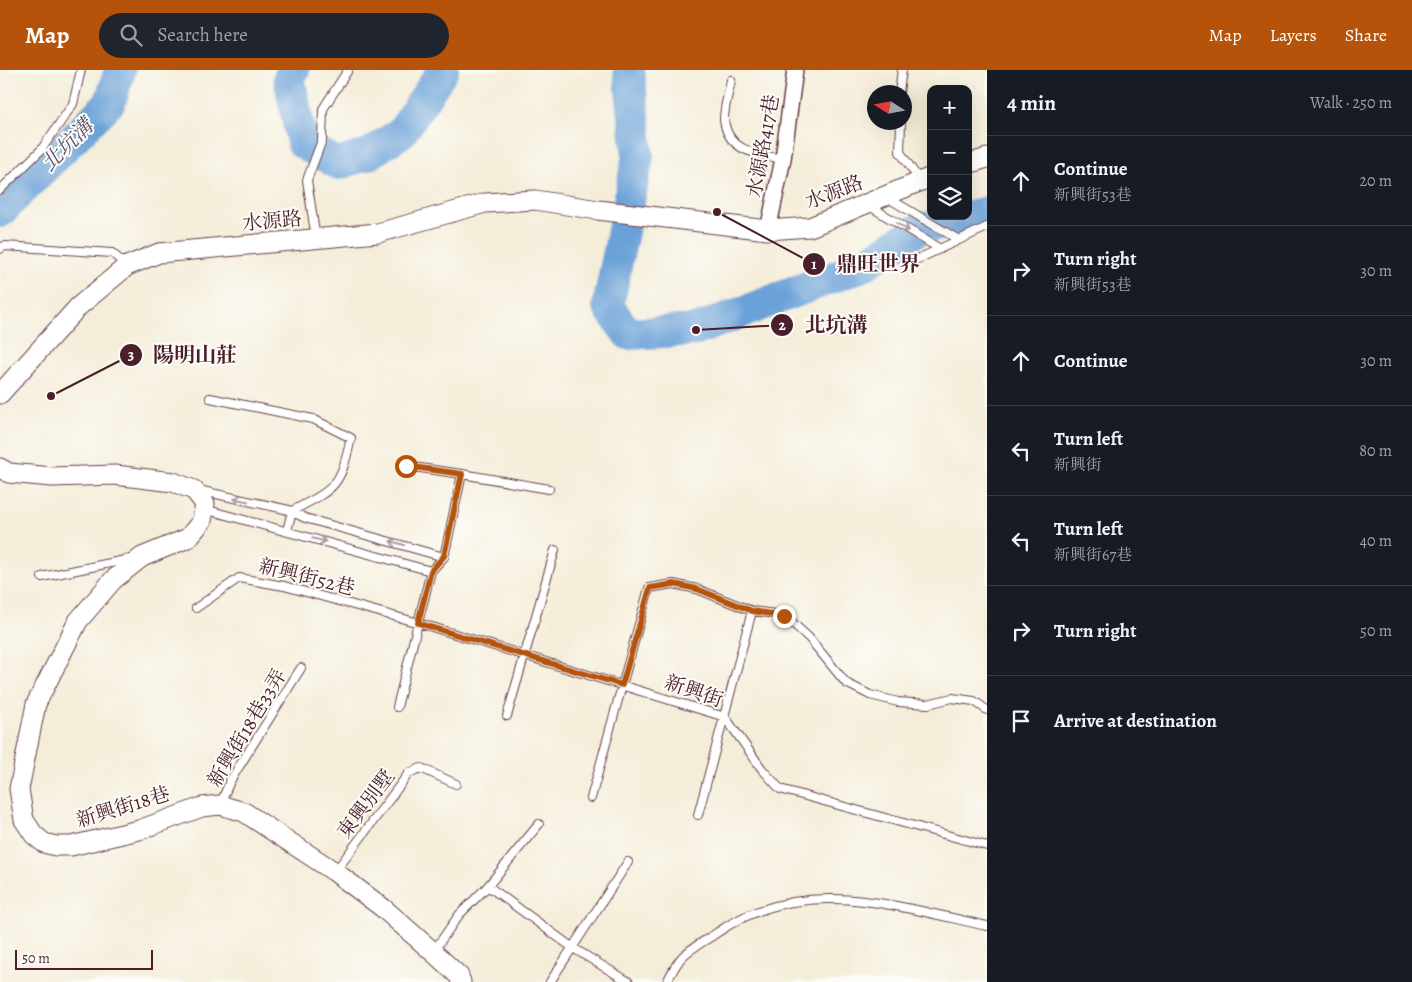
<!DOCTYPE html>
<meta charset="utf-8">
<style>
body{margin:0;font-family:Alegreya,"Noto Serif TC",serif;background:#20242c;color:#f1f3f6}
.controls{position:absolute;right:15px;top:15px;display:grid;overflow:hidden;border-radius:10px;box-shadow:0 5px 20px #0002}
.controls button{width:45px;height:45px;display:grid;place-items:center;padding:0;border:0;border-bottom:1px solid #363941;background:#171b24;color:#f1f3f6;font:25px sans-serif}
.compass{position:absolute;left:867px;top:15px;width:45px;height:45px;border-radius:50%;background:#171b24;box-shadow:0 5px 20px #0002;rotate:281deg}
.scale{position:absolute;left:15px;bottom:12px;width:138px;box-sizing:border-box;padding-left:5px;border:2px solid #4a1f2b;border-top:0;font-size:14px;line-height:18px;white-space:nowrap;color:#4a1f2b;-webkit-text-stroke:4px #fdfcf7;paint-order:stroke}
.stop{position:absolute;width:15px;height:15px;margin:-11px;border:4px solid #b45309;border-radius:50%;background:#fff}
.stop.end{background:#b45309;border-color:#fff;box-shadow:0 1px 5px #0008}
.list{margin:0;padding:0;list-style:none}
h2{display:flex;justify-content:space-between;align-items:center;height:65px;margin:0;padding:0 20px;font-size:21px}
h2 small{font-size:16px;font-weight:400;color:#9ea1a6}
.list li{display:grid;grid-template-columns:32px 1fr auto;gap:15px;align-items:center;box-sizing:border-box;height:90px;padding:0 20px;border-top:1px solid #363941}
.list b{display:block;font-size:19px;white-space:nowrap}
.list p{margin:0;font-size:16px;white-space:nowrap;color:#9ea1a6}
.list em{font-size:16px;font-style:normal;color:#9ea1a6}
.icon{flex:none;width:28px;height:28px;fill:none;stroke:currentColor;stroke-width:2;stroke-linecap:round;stroke-linejoin:round}
.map{position:relative;flex:none;width:987px;height:912px;overflow:hidden}
header{display:flex;align-items:center;gap:30px;box-sizing:border-box;height:70px;padding:0 25px;background:#b45309;color:#fff}
header strong{font-size:24px}
nav{display:flex;gap:28px;margin-inline-start:auto;font-size:18px}
.search{width:350px;height:45px;background:#20242c;display:flex;align-items:center;gap:12px;box-sizing:border-box;padding:0 18px;border-radius:28px;color:#9ea1a6;font-size:19px}
main{display:flex}
aside{flex:1;background:#171b24}
.map>svg:first-child{display:block}
</style>
<header>
<strong>Map</strong>
<div class="search"><svg class="icon" aria-label="search" viewBox="0 0 24 24"><circle cx="10" cy="10" r="6"/><path d="M15 15l6 6"/></svg>Search here</div>
<nav><a>Map</a><a>Layers</a><a>Share</a></nav>
</header>
<main>
<div class="map">
<svg width="987" height="912" viewBox="0 0 987 912">
<rect width="100%" height="100%" fill="#fdfcf7"/>
<filter id="ink" filterUnits="userSpaceOnUse"><feTurbulence type="fractalNoise" baseFrequency=".02" numOctaves="2"/><feDisplacementMap in="SourceGraphic" scale="10" xChannelSelector="R" yChannelSelector="G"/><feConvolveMatrix kernelMatrix="1 2 1 2 8 2 1 2 1" color-interpolation-filters="sRGB"/></filter>
<filter id="wash" filterUnits="userSpaceOnUse"><feTurbulence type="fractalNoise" baseFrequency=".0096" numOctaves="4" result="noise"/><feDisplacementMap in="SourceGraphic" scale="20" xChannelSelector="R" yChannelSelector="G"/><feGaussianBlur stdDeviation="1.12" result="paint"/><feColorMatrix in="noise" values="0 0 0 0 0 0 0 0 0 0 0 0 0 0 0 0 0 1.4 0 .05"/><feComposite in="paint" operator="in"/></filter>
<g filter="url(#wash)">
<rect width="100%" height="100%" fill="#f4edd9"/>
<g fill="none" stroke-linecap="round" stroke-linejoin="round">
<path stroke="#6ba1d8" stroke-width="32" d="M294 0 289 7 302 73 338 94 369 84 402 62 443 0
M629 0 638 86 608 236 628 264 696 260 862 196 919 159 987 142
M0 142 110 32 120 0"/>
</g>
</g>
<g filter="url(#ink)">
<g fill="none" stroke-linecap="round" stroke-linejoin="round">
<g stroke="#643e45" stroke-width="10">
<path id="service" d="M731 10C729 22 724 37 724 49 727 82 758 84 783 89
M899 22 902 0
M901 52 900 82 920 111
M0 120 41 80 73 34 81 0
M888 128 959 170
M868 135 940 179
M316 169 307 110 322 70 323 39 348 0
M0 179 4 176 112 183 127 196
M907 194 987 157
M210 328 313 349 351 368C340 417 336 418 292 441L287 461
M406 396 462 404
M198 420 289 440 305 448 444 487
M204 439 431 501
M444 487 462 404 549 419
M42 507 130 489
M196 538 239 508 284 516 419 553 725 647 762 699 780 719 987 776
M397 637 431 501 444 487
M507 646 555 480
M591 728 649 518 673 514 697 519 752 541 784 545 809 568 846 613 870 625 898 632 928 634 952 628 974 631 987 640
M220 735 230 711 301 598
M698 745 752 541
M335 802 409 703 421 698 456 714
M488 816 573 878 629 912
M433 882 459 845 488 816 539 754
M550 912 628 792
M667 912C671 904 676 893 683 886 692 877 707 870 718 862 803 804 895 836 987 856"/>
</g>
<g stroke="#643e45" stroke-width="18">
<path id="minor" d="M768 160 783 89 795 0"/>
</g>
<g stroke="#643e45" stroke-width="21">
<path id="tertiary" d="M968 94 987 88
M0 324 78 237 127 196 159 183 378 163 485 133 535 130 598 140 768 160 810 157 931 107
M0 398 9 403 52 407 115 405 173 412 194 420 205 434 202 451 188 468 142 487 113 510 78 551 36 634 19 719 24 750 34 765 44 773 56 776H71L139 760 202 737 220 735 244 742 335 802 383 838 433 882 459 906 461 912"/>
</g>
<use href="#service" stroke="#fff" stroke-width="8"/>
<use href="#minor" stroke="#fff" stroke-width="15"/>
<use href="#tertiary" stroke="#fff" stroke-width="19"/>
</g>
<defs><path id="oneway-shaft" d="M-6 0H5M1.5-3L5.5 0L1.5 3" fill="none" stroke-width="1.6" stroke-linecap="round" stroke-linejoin="round" transform="scale(1.25)"/></defs>
<g stroke="#ae9aa0">
<use href="#oneway-shaft" transform="translate(903 157) rotate(31)"/>
<use href="#oneway-shaft" transform="translate(241 430) rotate(-168)"/>
<use href="#oneway-shaft" transform="translate(319 470) rotate(15)"/>
<use href="#oneway-shaft" transform="translate(397 473) rotate(-164)"/>
</g>
</g>
<g fill="none" stroke-linecap="round" stroke-linejoin="round" filter="url(#ink)">
<path stroke="#b45309" stroke-width="6" d="M406 396 462 404 444 486 431 501 418 553 622 615 650 518 674 514 697 519 752 541 784 546"/>
</g>
<g text-anchor="middle" dominant-baseline="central" stroke-width="4" stroke-linejoin="round" paint-order="stroke">
<g font-size="20" fill="#4a1f2b" stroke="#fdfcf7">
<text transform="translate(763 76) rotate(-80)">水源路417巷</text>
<text transform="translate(834 122) rotate(-21)">水源路</text>
<text transform="translate(272 151) rotate(-5)">水源路</text>
<text transform="translate(307 507) rotate(14)">新興街52巷</text>
<text transform="translate(694 621) rotate(19)">新興街</text>
<text transform="translate(247 658) rotate(-59)">新興街18巷33弄</text>
<text transform="translate(366 734) rotate(-53)">東興別墅</text>
<text transform="translate(123 737) rotate(-17)">新興街18巷</text>
</g>
<g font-size="21" font-style="italic" fill="#575370" stroke="#fdfcf7">
<text transform="translate(67 75) rotate(-45)">北坑溝</text>
</g>
</g>
<path fill="none" stroke="#4a1f2b" stroke-width="2" d="M717 142L814 194M696 260L782 255M51 326L131 285"/>
<g fill="#4a1f2b" stroke="#fdfcf7" stroke-width="2">
<circle cx="717" cy="142" r="5"/>
<circle cx="696" cy="260" r="5"/>
<circle cx="51" cy="326" r="5"/>
<circle cx="814" cy="194" r="12"/>
<circle cx="782" cy="255" r="12"/>
<circle cx="131" cy="285" r="12"/>
</g>
<g font-size="15" text-anchor="middle" font-weight="bold" fill="#fff">
<text x="814" y="199">1</text>
<text x="782" y="260">2</text>
<text x="131" y="290">3</text>
</g>
<g font-size="21" text-anchor="middle" font-weight="bold" fill="#4a1f2b" stroke="#fdfcf7" stroke-width="4" stroke-linejoin="round" paint-order="stroke">
<text x="878" y="201">鼎旺世界</text>
<text x="836" y="262">北坑溝</text>
<text x="195" y="292">陽明山莊</text>
</g>
</svg>
<div class="controls">
<button>+</button>
<button>−</button>
<button><svg class="icon" aria-label="layers" viewBox="0 0 24 24"><path d="M12 4l9 5-9 5-9-5zM3 14l9 5 9-5"/></svg></button>
</div>
<svg class="compass" viewBox="-18 -18 36 36"><path d="M0-13l5 13h-10z" fill="#e53935"/><path d="M0 13l5-13h-10z" fill="#9ea1a6"/></svg>
<div class="scale">50 m</div>
<div class="stop" style="left:406px;top:396px"></div>
<div class="stop end" style="left:784px;top:546px"></div>
</div>
<aside>
<h2>4 min<small>Walk · 250 m</small></h2>
<ul class="list">
<li><svg class="icon" aria-label="ahead" viewBox="0 0 24 24"><path d="M12 20V5M6 11l6-6 6 6"/></svg><div><b>Continue</b><p>新興街53巷</p></div><em>20 m</em></li>
<li><svg class="icon" aria-label="right" viewBox="0 0 24 24"><path d="M7 20v-9h11M14 6l5 5-5 5"/></svg><div><b>Turn right</b><p>新興街53巷</p></div><em>30 m</em></li>
<li><svg class="icon" aria-label="ahead" viewBox="0 0 24 24"><path d="M12 20V5M6 11l6-6 6 6"/></svg><div><b>Continue</b></div><em>30 m</em></li>
<li><svg class="icon" aria-label="left" viewBox="0 0 24 24"><path d="M17 20v-9H6M10 6l-5 5 5 5"/></svg><div><b>Turn left</b><p>新興街</p></div><em>80 m</em></li>
<li><svg class="icon" aria-label="left" viewBox="0 0 24 24"><path d="M17 20v-9H6M10 6l-5 5 5 5"/></svg><div><b>Turn left</b><p>新興街67巷</p></div><em>40 m</em></li>
<li><svg class="icon" aria-label="right" viewBox="0 0 24 24"><path d="M7 20v-9h11M14 6l5 5-5 5"/></svg><div><b>Turn right</b></div><em>50 m</em></li>
<li><svg class="icon" aria-label="arrive" viewBox="0 0 24 24"><path d="M6 21V4h12l-3 4 3 4H6"/></svg><div><b>Arrive at destination</b></div></li>
</ul>
</aside>
</main>
